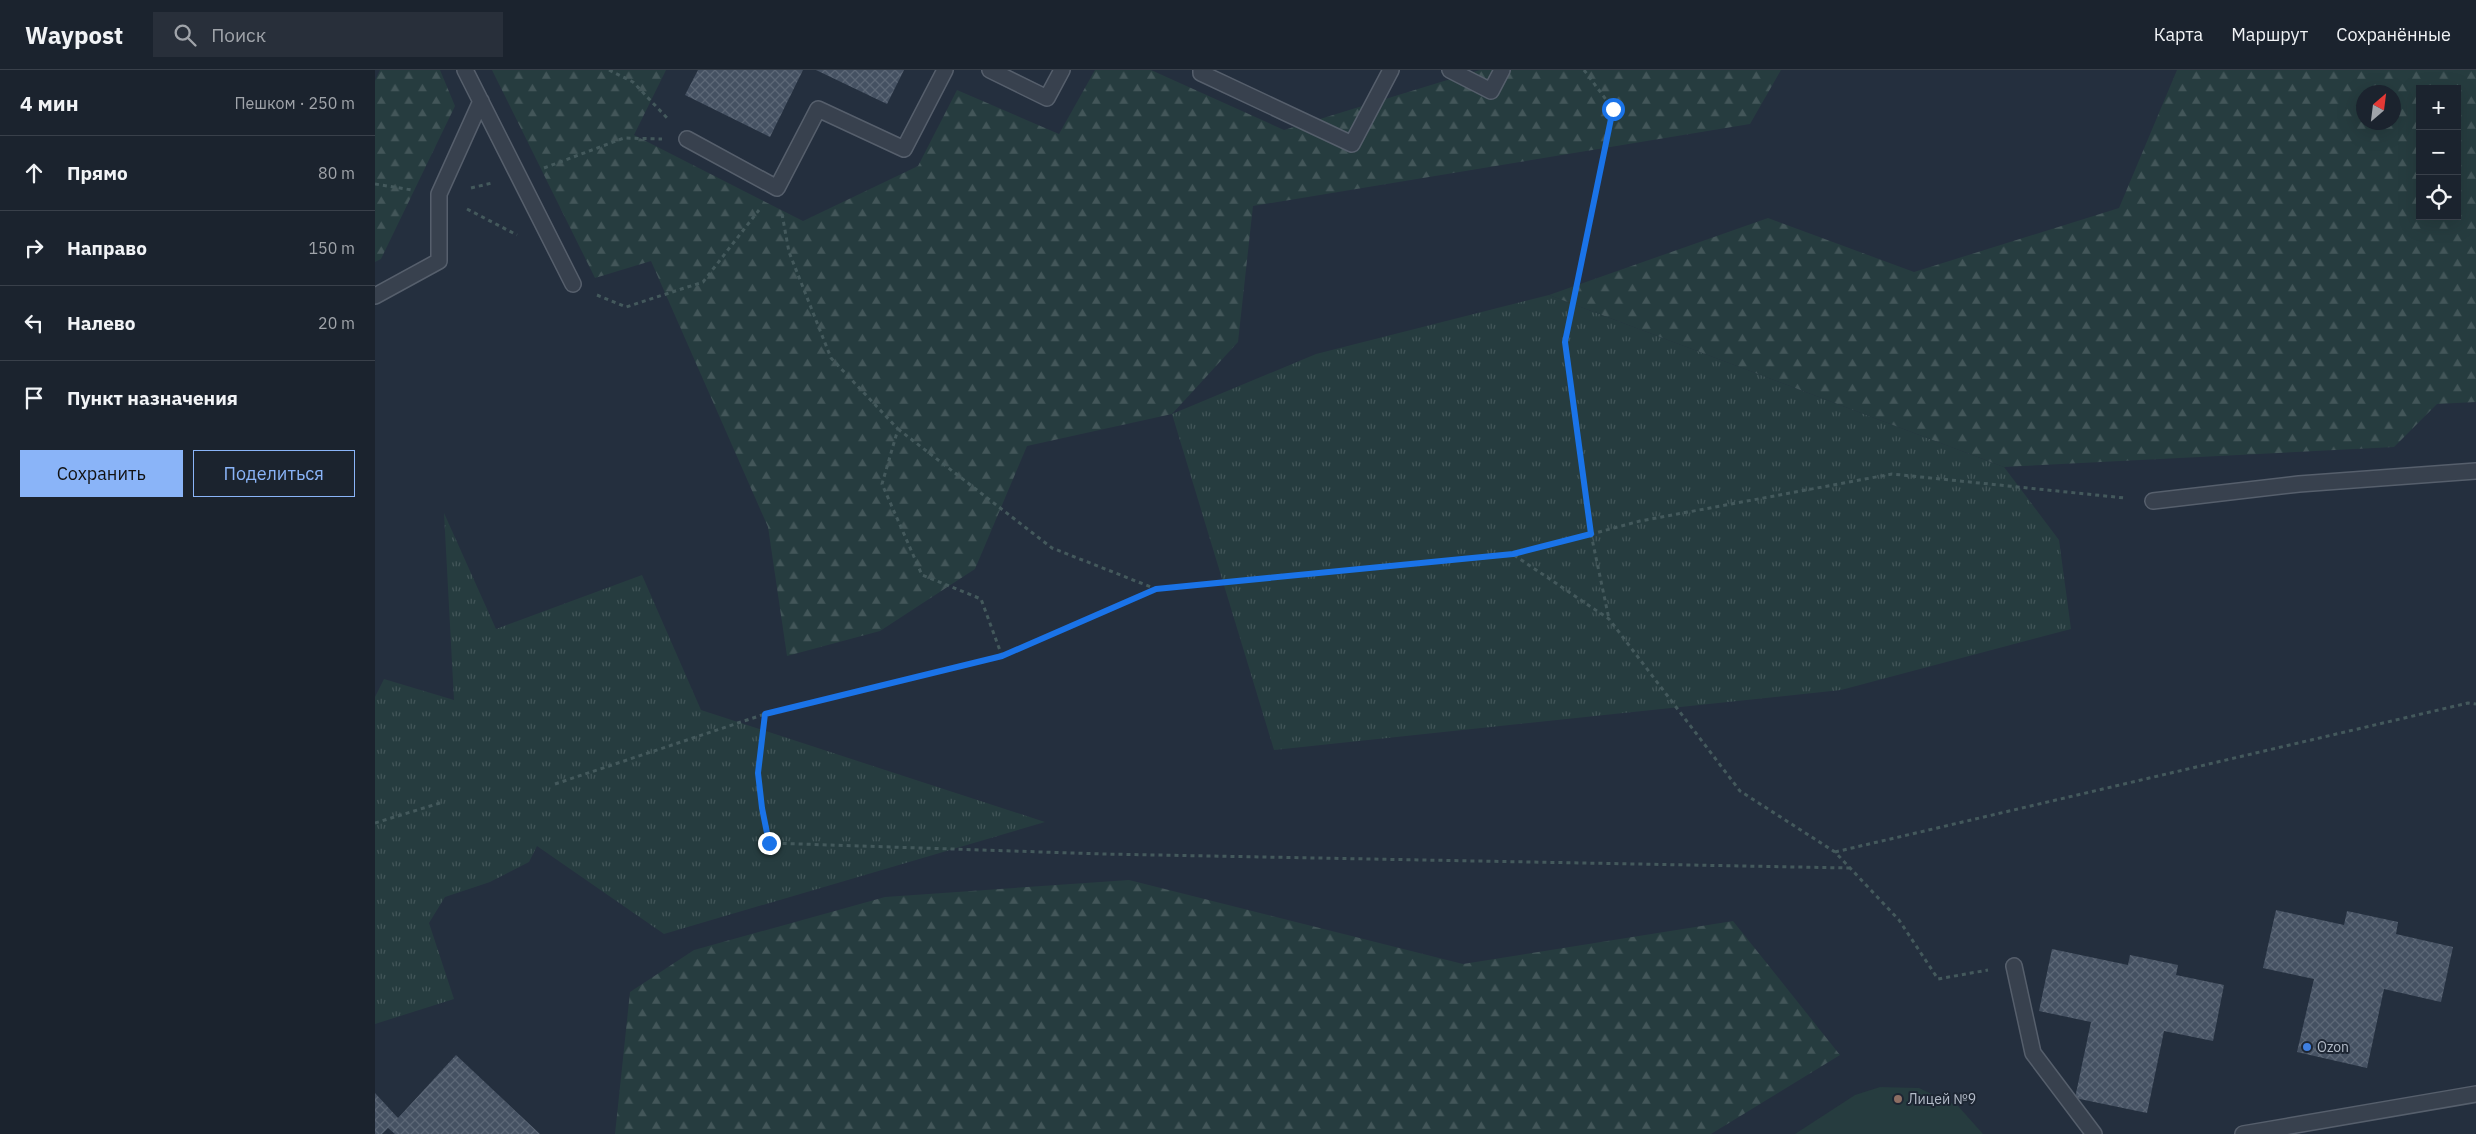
<!DOCTYPE html>
<html lang="ru">
<meta charset="utf-8">
<style>
body{margin:0;font-family:"IBM Plex Sans",sans-serif;background:#282f3a;color:#f1f3f6}
.controls{position:absolute;right:15px;top:15px;display:grid;overflow:hidden;border-radius:0px;box-shadow:0 5px 20px #0002}
.controls button{width:45px;height:45px;display:grid;place-items:center;padding:0;border:0;border-bottom:1px solid #39404a;background:#1b232e;color:#f1f3f6;font:25px sans-serif}
.compass{position:absolute;left:1981px;top:15px;width:45px;height:45px;border-radius:50%;background:#1b232e;box-shadow:0 5px 20px #0002;rotate:28deg}
.stop{position:absolute;width:15px;height:15px;margin:-11px;border:4px solid #1a73e8;border-radius:50%;background:#fff}
.stop.end{background:#1a73e8;border-color:#fff;box-shadow:0 1px 5px #0008}
.list{margin:0;padding:0;list-style:none}
h2{display:flex;justify-content:space-between;align-items:center;height:65px;margin:0;padding:0 20px;font-size:21px}
h2 small{font-size:16px;font-weight:400;color:#a0a4aa}
.list li{display:grid;grid-template-columns:32px 1fr auto;gap:15px;align-items:center;box-sizing:border-box;height:75px;padding:0 20px;border-top:1px solid #39404a}
.list b{display:block;font-size:19px;white-space:nowrap}
.list em{font-size:16px;font-style:normal;color:#a0a4aa}
.actions{display:flex;gap:10px;padding:15px 20px}
.actions a{flex:1;padding:11px 0;border:1px solid #8ab4f8;border-radius:0px;text-align:center;font-size:18px;color:#8ab4f8}
.actions .main{background:#8ab4f8;color:#111}
.icon{flex:none;width:28px;height:28px;fill:none;stroke:currentColor;stroke-width:2;stroke-linecap:round;stroke-linejoin:round}
.map{position:relative;flex:none;width:2101px;height:1064px;overflow:hidden}
header{display:flex;align-items:center;gap:30px;box-sizing:border-box;height:70px;padding:0 25px;background:#1b232e;border-bottom:1px solid #39404a}
header strong{font-size:24px}
nav{display:flex;gap:28px;margin-inline-start:auto;font-size:18px}
.search{width:350px;height:45px;background:#282f3a;display:flex;align-items:center;gap:12px;box-sizing:border-box;padding:0 18px;border-radius:0px;color:#a0a4aa;font-size:19px}
main{display:flex}
aside{flex:1;background:#1b232e}
.map>svg:first-child{display:block}
</style>
<header>
<strong>Waypost</strong>
<div class="search"><svg class="icon" aria-label="search" viewBox="0 0 24 24"><circle cx="10" cy="10" r="6"/><path d="M15 15l6 6"/></svg>Поиск</div>
<nav><a>Карта</a><a>Маршрут</a><a>Сохранённые</a></nav>
</header>
<main>
<aside>
<h2>4 мин<small>Пешком · 250 m</small></h2>
<ul class="list">
<li><svg class="icon" aria-label="ahead" viewBox="0 0 24 24"><path d="M12 20V5M6 11l6-6 6 6"/></svg><div><b>Прямо</b></div><em>80 m</em></li>
<li><svg class="icon" aria-label="right" viewBox="0 0 24 24"><path d="M7 20v-9h11M14 6l5 5-5 5"/></svg><div><b>Направо</b></div><em>150 m</em></li>
<li><svg class="icon" aria-label="left" viewBox="0 0 24 24"><path d="M17 20v-9H6M10 6l-5 5 5 5"/></svg><div><b>Налево</b></div><em>20 m</em></li>
<li><svg class="icon" aria-label="arrive" viewBox="0 0 24 24"><path d="M6 21V4h12l-3 4 3 4H6"/></svg><div><b>Пункт назначения</b></div></li>
</ul>
<div class="actions"><a class="main">Сохранить</a><a>Поделиться</a></div>
</aside>
<div class="map">
<svg width="2101" height="1064" viewBox="0 0 2101 1064">
<defs>
<pattern id="grass-tufts" width="24" height="20" patternUnits="userSpaceOnUse" patternTransform="scale(1.25)"><rect width="24" height="20" fill="#263c3f"/><path d="M3 7l-1-3M5 7V3M7 7l1-3M15 17l-1-3M17 17v-4M19 17l1-3" fill="none" stroke="#435659"/></pattern>
<pattern id="forest-firs" width="22" height="20" patternUnits="userSpaceOnUse" patternTransform="scale(1.25)"><rect width="22" height="20" fill="#263c3f"/><path d="M5 1l3.5 6h-7zM16 11l3.5 6h-7z" fill="#435659"/></pattern>
<pattern id="building-cross-hatch" width="8" height="8" patternUnits="userSpaceOnUse" patternTransform="scale(1.25)"><rect width="8" height="8" fill="#455162"/><path d="M0 0l8 8M0 8l8-8" fill="none" stroke="#5d6877"/></pattern>
</defs>
<rect width="100%" height="100%" fill="#242f3e"/>
<path fill="url(#grass-tufts)" d="M1174 225 1629 397 1684 470 1696 559 1466 620 899 680 797 344 941 284Z
M69 443 121 559 267 505 326 640 670 752 289 864 162 776 154 792 115 812 70 827 54 853 79 929 0 954V627L9 609 79 630Z"/>
<path fill="url(#forest-firs)" fill-rule="evenodd" d="M5 0H65L80 36 6 189 0 192V11Z
M117 0H291L259 65 428 151 543 96 582 20 684 64 720 0H776L909 60 1105 0H1406L1375 54 878 136 863 272 797 344 652 376 600 499 505 561 412 586 393 457 276 191 220 208Z
M1802 0H2101V332L2062 334 2019 377 1629 397 1174 225 1393 148 1539 202 1744 138ZM2045 19H2082V146H2045ZM2018 22V52H1988V22Z
M754 810 1088 894 1358 851 1465 985 1336 1064H240L255 922 319 880 510 827Z"/>
<path fill="#263c3f" d="M1505 1017 1544 1018 1583 1036 1608 1064H1420L1480 1025Z"/>
<path fill="url(#building-cross-hatch)" d="M323 0H428L395 67 310 25Z
M441 0H529L512 34Z
M1901 840 1969 855 1972 841 2023 852 2021 864 2078 877 2066 932 2009 919 1992 998 1922 982 1939 909 1888 898Z
M1677 879 1753 895 1755 885 1803 895 1801 905 1849 915 1838 971 1789 961 1772 1043 1700 1028 1716 952 1664 941Z
M81 985 165 1064H20L13 1058 7 1064H0V1023L23 1048Z"/>
<g fill="none" stroke-linecap="round" stroke-linejoin="round">
<g stroke="#565f6c" stroke-width="18">
<path id="service" d="M90 0 198 214
M615 0 672 28 687 0
M826 0V3L977 74 1016 0
M1075 0 1116 21 1127 0
M312 69 402 118 443 39 529 79 570 0
M0 226 64 191V124L106 31
M1778 431 1924 414 2101 401
M1639 896 1658 983 1719 1064
M1868 1064 2101 1024"/>
</g>
<path stroke="#44595c" stroke-width="3" stroke-dasharray="4 4" stroke-linecap="butt" d="M234 0 258 12 294 50
M1209 0 1238 39 1190 272 1216 464 1234 549
M169 98 249 68 287 69
M0 114 37 120
M96 118 117 113
M92 139 142 165
M407 144 414 182 456 288 523 359 507 414 547 505 606 529 627 586
M222 225 251 237 328 212 384 140
M523 359 677 478 781 519
M1139 485 1234 549 1365 721 1460 782 1524 850 1563 909 1613 900
M390 644 383 703 387 738 394 773 728 784 1475 798
M180 714 390 644 627 586 781 519 1138 485 1265 451 1517 404 1750 428
M0 753 65 733
M1460 782 2093 633 2101 634"/>
<use href="#service" stroke="#38414e" stroke-width="15"/>
</g>
<g fill="none" stroke-linecap="round" stroke-linejoin="round">
<path stroke="#1a73e8" stroke-width="6" d="M394 773 387 738 383 703 390 644 627 586 781 519 1138 484 1216 464 1190 272 1238 39"/>
</g>
<circle fill="#3f7fe0" stroke="#1d2633" stroke-width="2" cx="1932" cy="977" r="5"/>
<circle fill="#8d6e63" stroke="#1d2633" stroke-width="2" cx="1523" cy="1029" r="5"/>
<g text-anchor="middle" dominant-baseline="central" stroke-width="4" stroke-linejoin="round" paint-order="stroke">
<g font-size="14" fill="#b4bcc9" stroke="#1d2633" text-anchor="start">
<text x="1942" y="977">Ozon</text>
<text x="1533" y="1029">Лицей №9</text>
</g>
</g>
</svg>
<div class="controls">
<button>+</button>
<button>−</button>
<button><svg class="icon" aria-label="locate" viewBox="0 0 24 24"><circle cx="12" cy="12" r="6"/><path d="M12 2v4M12 18v4M2 12h4M18 12h4"/></svg></button>
</div>
<svg class="compass" viewBox="-18 -18 36 36"><path d="M0-13l5 13h-10z" fill="#e53935"/><path d="M0 13l5-13h-10z" fill="#a0a4aa"/></svg>
<div class="stop" style="left:1238px;top:39px"></div>
<div class="stop end" style="left:394px;top:773px"></div>
</div>
</main>
